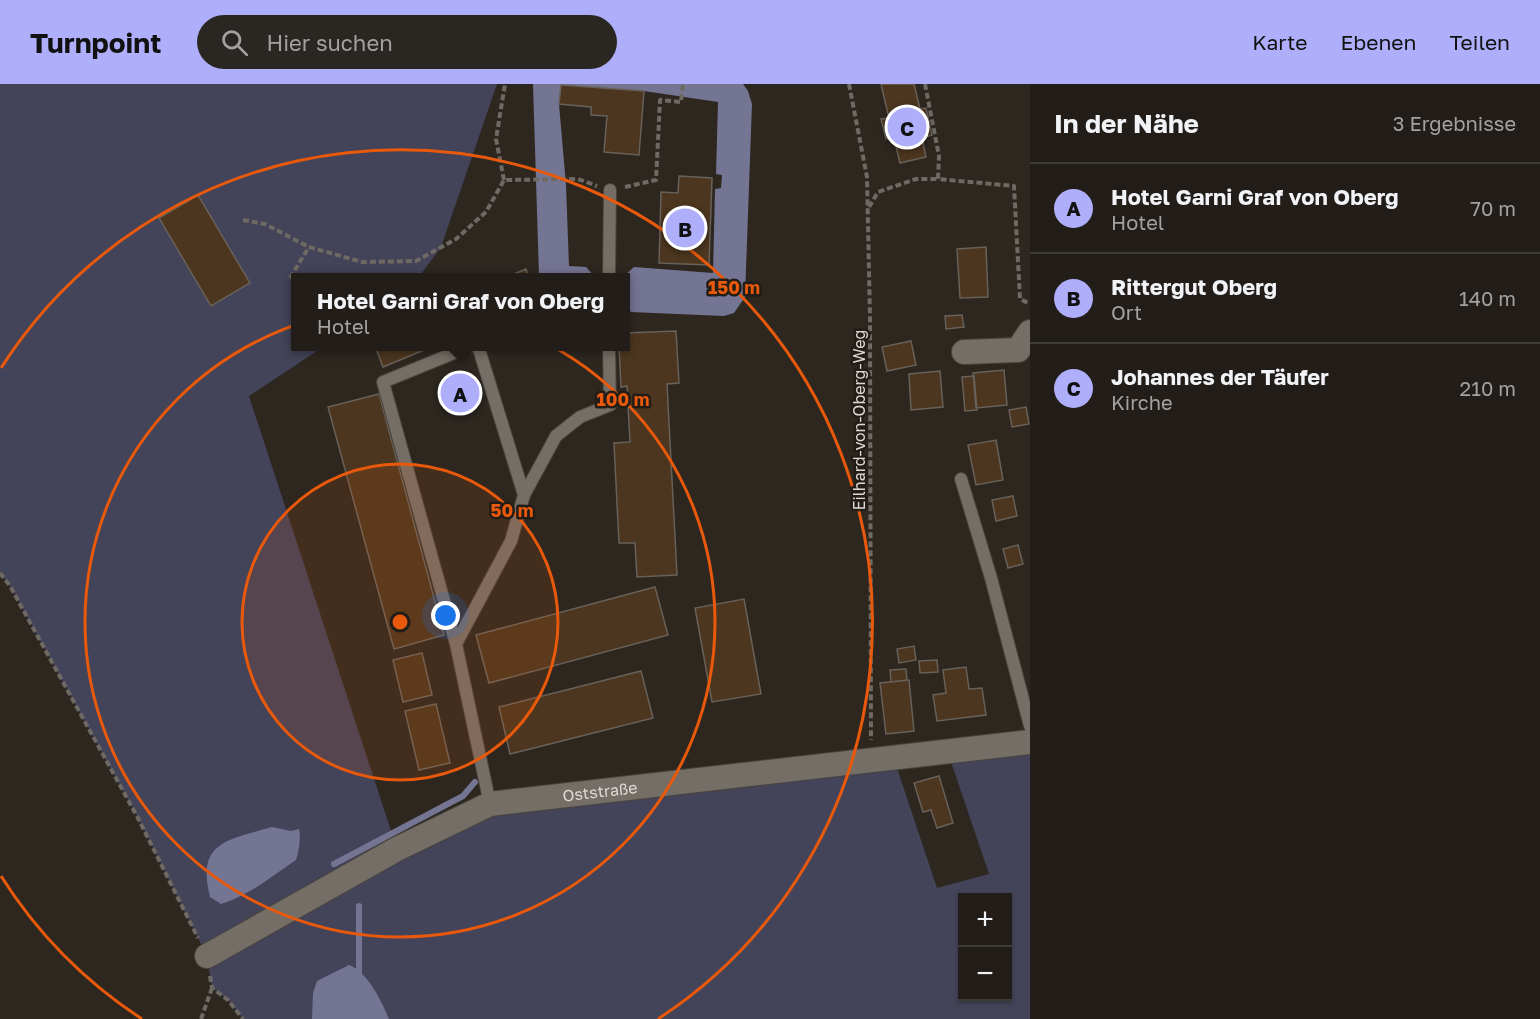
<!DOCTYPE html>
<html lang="de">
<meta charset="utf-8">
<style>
body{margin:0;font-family:"Golos Text",sans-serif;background:#2a2621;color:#f1f3f6}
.controls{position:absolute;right:18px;bottom:18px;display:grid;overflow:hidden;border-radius:0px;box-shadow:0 2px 4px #0004}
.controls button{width:54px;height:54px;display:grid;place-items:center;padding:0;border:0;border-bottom:2px solid #3f3b37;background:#221d18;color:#f1f3f6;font:30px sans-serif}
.you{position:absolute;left:446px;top:532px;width:21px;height:21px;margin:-15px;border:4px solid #fff;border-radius:50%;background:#1a73e8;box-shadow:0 0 0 9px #1a73e833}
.badge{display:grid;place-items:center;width:39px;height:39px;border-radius:50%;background:#afaefa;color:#111;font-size:20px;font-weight:700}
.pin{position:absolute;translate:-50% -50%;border:3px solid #fff;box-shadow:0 2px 6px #0006}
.popup{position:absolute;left:291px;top:189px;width:339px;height:78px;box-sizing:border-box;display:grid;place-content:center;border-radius:0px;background:#221d18;filter:drop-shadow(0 2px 4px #0005);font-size:20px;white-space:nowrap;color:#a2a2a2}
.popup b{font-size:22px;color:#f1f3f6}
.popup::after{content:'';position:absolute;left:50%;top:100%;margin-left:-12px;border:12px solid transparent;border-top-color:#221d18}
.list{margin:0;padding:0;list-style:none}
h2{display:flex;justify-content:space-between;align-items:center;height:78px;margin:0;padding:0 24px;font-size:26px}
h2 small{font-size:20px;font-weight:400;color:#a2a2a2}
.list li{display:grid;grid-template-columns:39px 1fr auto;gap:18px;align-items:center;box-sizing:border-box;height:90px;padding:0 24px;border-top:2px solid #3f3b37}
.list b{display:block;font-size:22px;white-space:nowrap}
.list p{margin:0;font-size:20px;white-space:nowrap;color:#a2a2a2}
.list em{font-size:20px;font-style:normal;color:#a2a2a2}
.icon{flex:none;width:33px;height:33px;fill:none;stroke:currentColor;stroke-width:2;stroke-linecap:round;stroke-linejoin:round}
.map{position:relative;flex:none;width:1030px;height:935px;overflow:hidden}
header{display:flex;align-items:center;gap:36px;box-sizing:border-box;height:84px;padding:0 30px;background:#afaefa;color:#111}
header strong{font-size:28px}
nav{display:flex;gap:33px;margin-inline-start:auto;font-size:21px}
.search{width:420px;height:54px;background:#2a2621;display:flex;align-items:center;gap:15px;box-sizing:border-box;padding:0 21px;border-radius:33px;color:#a2a2a2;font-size:22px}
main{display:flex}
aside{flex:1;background:#221d18}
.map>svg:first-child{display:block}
</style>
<header>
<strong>Turnpoint</strong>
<div class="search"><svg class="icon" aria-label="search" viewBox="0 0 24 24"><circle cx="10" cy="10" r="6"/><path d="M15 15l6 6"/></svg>Hier suchen</div>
<nav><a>Karte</a><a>Ebenen</a><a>Teilen</a></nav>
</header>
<main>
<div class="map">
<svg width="1030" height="935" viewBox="0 0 1030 935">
<rect width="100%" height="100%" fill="#2d2720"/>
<path fill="#434359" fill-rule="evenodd" d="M0 0H497L441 163 419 193 295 194V262L323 263 249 312 397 765 490 720 893 672 937 804 989 790 947 666 1030 658V935H243L228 916 212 904 207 872 138 734 10 502 0 489ZM963 814H1008V912H963Z"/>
<path fill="#747493" d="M533 0H743L748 7 752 20 745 213 734 229 724 232 631 228 625 221V194L623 193 634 183 713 189 715 105 721 104 722 91 716 90 718 18 644 7 561 1 559 20 566 101 569 182 586 183 595 193H539Z
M272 743 291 747 299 745C301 753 299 767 296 776 272 792 250 811 221 820L210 813C196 758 227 756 272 743Z
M349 881C368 888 382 918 389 935H312L313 909 317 897Z"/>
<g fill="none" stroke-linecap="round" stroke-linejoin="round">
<path stroke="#747493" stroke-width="6" d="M334 780 463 712 475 698
M359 822V890"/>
</g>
<path fill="#4c361f" stroke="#686159" stroke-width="1.5" d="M881 0H914L920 25 926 24 932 51 922 54 926 73 900 79 894 54 886 55 881 35 889 34Z
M561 1 644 7 639 71 604 68 607 32 591 31V23L559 20Z
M679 92 712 94 709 181 659 179 661 108 678 109Z
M198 111 250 199 211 222 159 134Z
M986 163 988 213 960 214 957 165Z
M526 185 529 194H504Z
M962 231 964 243 946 245 945 232Z
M676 247 679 299 667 300 677 491 637 493 635 459H619L614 359 630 358 627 302 621 303 619 262H625V249Z
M911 257 916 281 887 287 882 263Z
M375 262H434L383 283Z
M1004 286 1007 321 976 324 973 289Z
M940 287 943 323 911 326 909 290Z
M974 292 977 326 965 327 962 293Z
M379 310 444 551 394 565 328 323Z
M1026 323 1029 340 1012 343 1009 326Z
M996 356 1003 396 976 401 968 361Z
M1013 412 1017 432 996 437 992 416Z
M1018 461 1023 480 1008 484 1003 465Z
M655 503 668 551 489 599 476 551Z
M744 515 761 610 712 618 695 524Z
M914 562 916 576 899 579 897 565Z
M422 569 432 611 403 618 393 576Z
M937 576 938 588 920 589 919 577Z
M966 583 969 605 982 604 986 631 937 637 933 611 946 609 943 586Z
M906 585 907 596 891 598 890 586Z
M641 587 653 634 510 670 499 623Z
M909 596 914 647 886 650 880 599Z
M436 620 450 679 419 686 405 627Z
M939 692 953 739 937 744 931 726 923 728 914 699Z"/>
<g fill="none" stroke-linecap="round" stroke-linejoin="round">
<g stroke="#49443f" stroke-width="14">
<path id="lane" d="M609 194 610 106
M471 262 383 298 456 560 490 720
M478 262 524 411
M961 395 991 494 1030 642
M456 560 511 457 524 411 556 352 580 333 610 321 609 262"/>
</g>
<g stroke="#49443f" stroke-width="26">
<g id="street">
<path d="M964 268 1018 266 1030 248"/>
<path id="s1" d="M207 872 397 765 490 720 1030 658"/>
</g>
</g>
<path stroke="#6f6964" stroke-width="4" stroke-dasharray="6 3" stroke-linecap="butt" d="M849 0 867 93 870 234 871 656
M925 0 939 72 938 95 1014 102 1020 215 1030 220
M504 96 496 55 505 0
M625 103 656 96 660 16 681 18 683 0
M869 123 878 108 916 95H938
M243 136 265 140 309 163 362 178 416 177 456 155 486 128 504 96 578 95 597 102
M290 194 309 163
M0 489 10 502 138 734 198 854
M210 892 212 904 228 916 243 935
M201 935 212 904"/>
<use href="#lane" stroke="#756e66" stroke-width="12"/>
<use href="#street" stroke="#756e66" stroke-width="24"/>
</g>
<circle cx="400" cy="538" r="158" fill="#e8590c" fill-opacity=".12"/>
<g fill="none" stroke="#e8590c" stroke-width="3">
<circle cx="400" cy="538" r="158"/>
<circle cx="400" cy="538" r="315"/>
<path d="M142 935A473 473 0 0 1 1 792M1 284A473 473 0 1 1 658 935"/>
</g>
<g text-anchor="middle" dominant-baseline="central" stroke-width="5" stroke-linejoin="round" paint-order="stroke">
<g font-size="16" fill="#ddd8d4" stroke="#231d17">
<text transform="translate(859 336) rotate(-90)">Eilhard-von-Oberg-Weg</text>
<text stroke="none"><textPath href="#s1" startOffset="432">Oststraße</textPath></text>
</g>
</g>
<circle cx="400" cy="538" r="9" fill="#e8590c" stroke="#231d17" stroke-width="3"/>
<g font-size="18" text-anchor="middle" font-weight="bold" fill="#e8590c" stroke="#231d17" stroke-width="5" stroke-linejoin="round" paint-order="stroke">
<text x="734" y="210">150 m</text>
<text x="623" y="322">100 m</text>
<text x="512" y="433">50 m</text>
</g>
</svg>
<div class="controls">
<button>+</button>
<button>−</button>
</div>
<div class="you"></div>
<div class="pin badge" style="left:460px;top:309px">A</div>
<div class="popup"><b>Hotel Garni Graf von Oberg</b>Hotel</div>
<div class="pin badge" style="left:685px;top:144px">B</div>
<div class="pin badge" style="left:907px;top:43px">C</div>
</div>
<aside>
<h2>In der Nähe<small>3 Ergebnisse</small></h2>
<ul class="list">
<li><span class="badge">A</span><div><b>Hotel Garni Graf von Oberg</b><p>Hotel</p></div><em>70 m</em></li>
<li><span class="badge">B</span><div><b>Rittergut Oberg</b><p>Ort</p></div><em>140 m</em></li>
<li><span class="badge">C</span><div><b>Johannes der Täufer</b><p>Kirche</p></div><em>210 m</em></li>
</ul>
</aside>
</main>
